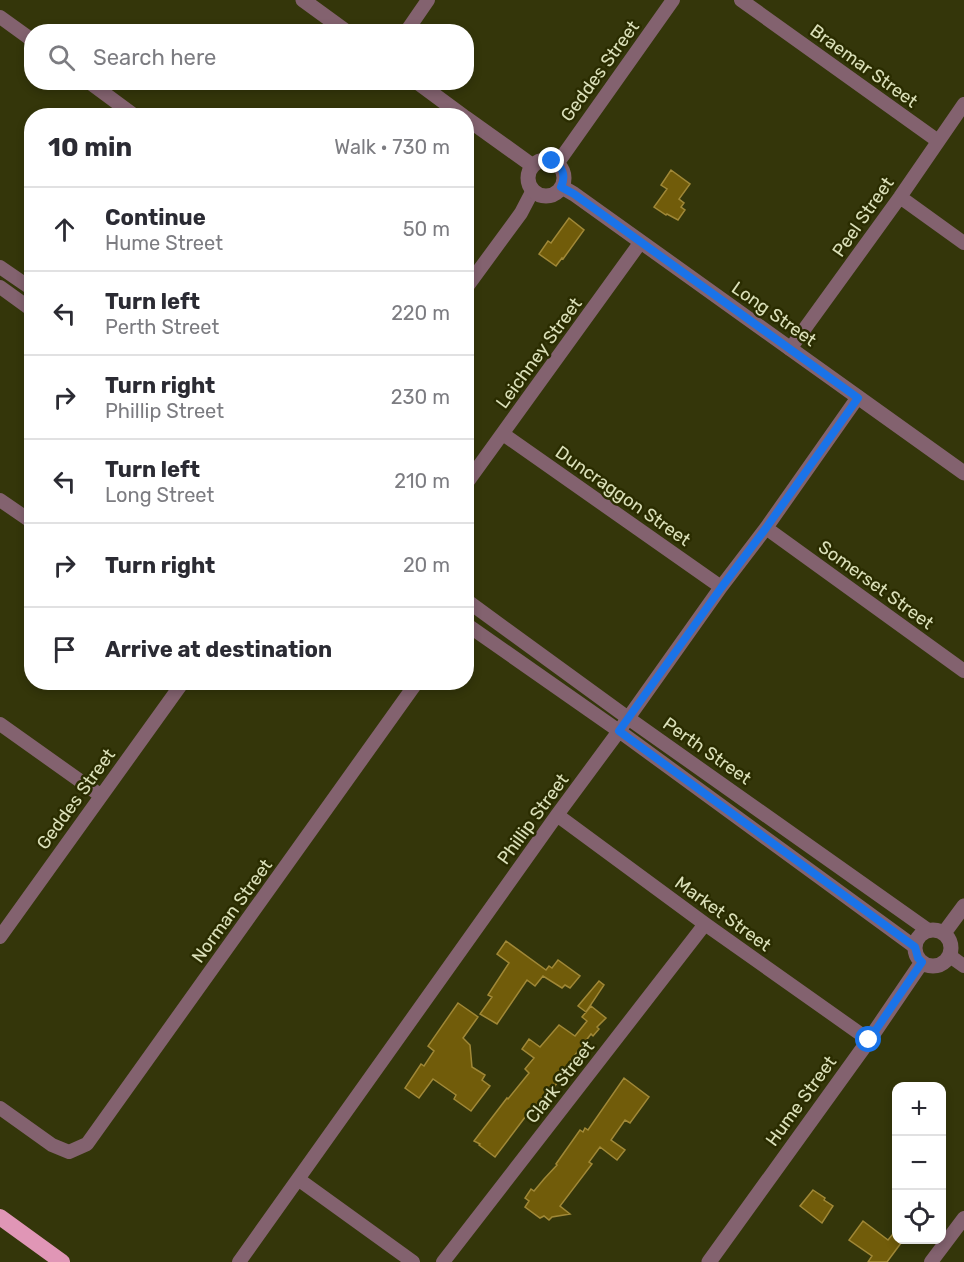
<!DOCTYPE html>
<meta charset="utf-8">
<style>
body{margin:0;font-family:Rubik,sans-serif;background:#f2f2f3;color:#2b2b33}
.controls{position:absolute;right:18px;bottom:18px;display:grid;overflow:hidden;border-radius:12px;box-shadow:0 3px 9px #0003}
.controls button{width:54px;height:54px;display:grid;place-items:center;padding:0;border:0;border-bottom:2px solid #e1e1e2;background:#fff;color:#2b2b33;font:30px sans-serif}
.stop{position:absolute;width:18px;height:18px;margin:-14px;border:4px solid #1a73e8;border-radius:50%;background:#fff}
.stop.end{background:#1a73e8;border-color:#fff;box-shadow:0 2px 6px #0008}
.list{margin:0;padding:0;list-style:none}
h2{display:flex;justify-content:space-between;align-items:center;height:78px;margin:0;padding:0 24px;font-size:26px}
h2 small{font-size:20px;font-weight:400;color:#7c7c81}
.list li{display:grid;grid-template-columns:39px 1fr auto;gap:18px;align-items:center;box-sizing:border-box;height:84px;padding:0 24px;border-top:2px solid #e1e1e2}
.list b{display:block;font-size:22px;white-space:nowrap}
.list p{margin:0;font-size:20px;white-space:nowrap;color:#7c7c81}
.list em{font-size:20px;font-style:normal;color:#7c7c81}
.icon{flex:none;width:33px;height:33px;fill:none;stroke:currentColor;stroke-width:2;stroke-linecap:round;stroke-linejoin:round}
.map{position:relative;flex:none;width:964px;height:1262px;overflow:hidden}
.search{position:absolute;background:#fff;box-shadow:0 3px 9px #0003;left:24px;top:24px;width:450px;height:66px;display:flex;align-items:center;gap:15px;box-sizing:border-box;padding:0 21px;border-radius:24px;color:#7c7c81;font-size:22px}
.panel{position:absolute;background:#fff;box-shadow:0 3px 9px #0003;left:24px;top:108px;width:450px;height:582px;border-radius:24px}
.map>svg:first-child{display:block}
</style>
<div class="map">
<svg width="964" height="1262" viewBox="0 0 964 1262">
<rect width="100%" height="100%" fill="#34360a"/>
<path fill="#715c0a" stroke="#a08837" stroke-width="1.5" d="M671 170 690 184 679 199 684 203 681 207 685 210 678 220 667 214 666 215 654 207 667 189 661 185Z
M569 218 584 230 563 259 562 258 556 266 539 254 548 241 551 243Z
M506 941 546 970 549 966 552 968 558 960 580 976 570 988 565 985 562 988 543 976 535 986 527 980 497 1024 480 1014 492 997 488 995 509 963 497 954Z
M599 981 604 985 586 1012 578 1006Z
M458 1003 478 1017 463 1038 470 1045 472 1067 485 1075 482 1080 490 1086 471 1111 454 1099 456 1095 433 1079 419 1098 405 1088 421 1064 424 1066 434 1051 428 1046Z
M591 1006 606 1018 597 1027 599 1029 593 1036 591 1034 572 1059 555 1086 553 1084 527 1117 526 1116 495 1157 479 1145 480 1144 474 1141 507 1098 508 1099 529 1073 525 1069 534 1058 522 1049 529 1039 540 1047 559 1025 575 1036 587 1021 582 1017Z
M624 1078 649 1097 630 1123 625 1120 611 1140 625 1150 617 1160 600 1147 589 1162 592 1164 560 1206 570 1214 552 1217 549 1220 544 1216 540 1218 525 1207 529 1201 525 1198 531 1189 534 1191 544 1179 557 1165 556 1164 580 1130 583 1132 585 1128 588 1130Z
M813 1190 825 1198 824 1200 833 1206 822 1223 800 1206Z
M863 1221 888 1240 897 1229V1239H904L887 1262H868L872 1256 849 1240Z"/>
<g fill="none" stroke-linecap="round" stroke-linejoin="round">
<path stroke="#83626f" stroke-width="14" d="M741 0 938 141
M0 17 32 40
M406 32 428 0
M89 82 135 116
M557 164 673 0
M900 197 964 243
M0 267 32 289
M0 287 32 310
M466 288 521 213 533 190
M790 349 900 197 964 104
M503 434 721 587
M466 484 640 243
M0 500 32 522
M766 528 964 671
M466 600 628 718 928 930
M466 624 619 731 915 947
M0 724 100 795
M557 815 705 924 869 1040
M0 937 183 682
M950 956 964 966
M0 1108 52 1145 69 1152 87 1144 417 682
M298 1179 413 1262
M239 1262 557 815 619 731 721 587 766 528 858 397
M443 1262 705 924
M931 1262 964 1218"/>
<path stroke="#83626f" stroke-width="15" d="M303 0 347 32
M417 82 463 116
M466 118 533 166
M528 178a18 18 0 1 1 36 0a18 18 0 1 1-36 0Z
M562 187 574 194 964 473
M915 948a18 18 0 1 1 36 0a18 18 0 1 1-36 0Z
M944 933 964 906
M709 1262 869 1040 922 962"/>
<path stroke="#e096b6" stroke-width="16" d="M0 1217 62 1262"/>
</g>
<g fill="none" stroke-linecap="round" stroke-linejoin="round">
<path stroke="#1a73e8" stroke-width="8" d="M552 161C563 166 566 176 561 187L574 194 858 398 766 528 721 588 619 731 915 947 918 958 922 962 869 1040"/>
</g>
<g text-anchor="middle" dominant-baseline="central" stroke-width="5" stroke-linejoin="round" paint-order="stroke">
<g font-size="18" fill="#dbe0b9" stroke="#2a2c00">
<text transform="translate(864 66) rotate(36)">Braemar Street</text>
<text transform="translate(600 71) rotate(-54)">Geddes Street</text>
<text transform="translate(863 217) rotate(-55)">Peel Street</text>
<text transform="translate(774 314) rotate(35)">Long Street</text>
<text transform="translate(539 353) rotate(-54)">Leichney Street</text>
<text transform="translate(623 496) rotate(35)">Duncraggon Street</text>
<text transform="translate(876 585) rotate(36)">Somerset Street</text>
<text transform="translate(707 751) rotate(35)">Perth Street</text>
<text transform="translate(76 799) rotate(-54)">Geddes Street</text>
<text transform="translate(533 819) rotate(-54)">Phillip Street</text>
<text transform="translate(232 911) rotate(-54)">Norman Street</text>
<text transform="translate(723 914) rotate(36)">Market Street</text>
<text transform="translate(560 1082) rotate(-52)">Clark Street</text>
<text transform="translate(801 1101) rotate(-54)">Hume Street</text>
</g>
</g>
</svg>
<div class="controls">
<button>+</button>
<button>−</button>
<button><svg class="icon" aria-label="locate" viewBox="0 0 24 24"><circle cx="12" cy="12" r="6"/><path d="M12 2v4M12 18v4M2 12h4M18 12h4"/></svg></button>
</div>
<div class="stop" style="left:869px;top:1040px"></div>
<div class="stop end" style="left:552px;top:161px"></div>
<div class="search"><svg class="icon" aria-label="search" viewBox="0 0 24 24"><circle cx="10" cy="10" r="6"/><path d="M15 15l6 6"/></svg>Search here</div>
<section class="panel">
<h2>10 min<small>Walk · 730 m</small></h2>
<ul class="list">
<li><svg class="icon" aria-label="ahead" viewBox="0 0 24 24"><path d="M12 20V5M6 11l6-6 6 6"/></svg><div><b>Continue</b><p>Hume Street</p></div><em>50 m</em></li>
<li><svg class="icon" aria-label="left" viewBox="0 0 24 24"><path d="M17 20v-9H6M10 6l-5 5 5 5"/></svg><div><b>Turn left</b><p>Perth Street</p></div><em>220 m</em></li>
<li><svg class="icon" aria-label="right" viewBox="0 0 24 24"><path d="M7 20v-9h11M14 6l5 5-5 5"/></svg><div><b>Turn right</b><p>Phillip Street</p></div><em>230 m</em></li>
<li><svg class="icon" aria-label="left" viewBox="0 0 24 24"><path d="M17 20v-9H6M10 6l-5 5 5 5"/></svg><div><b>Turn left</b><p>Long Street</p></div><em>210 m</em></li>
<li><svg class="icon" aria-label="right" viewBox="0 0 24 24"><path d="M7 20v-9h11M14 6l5 5-5 5"/></svg><div><b>Turn right</b></div><em>20 m</em></li>
<li><svg class="icon" aria-label="arrive" viewBox="0 0 24 24"><path d="M6 21V4h12l-3 4 3 4H6"/></svg><div><b>Arrive at destination</b></div></li>
</ul>
</section>
</div>
